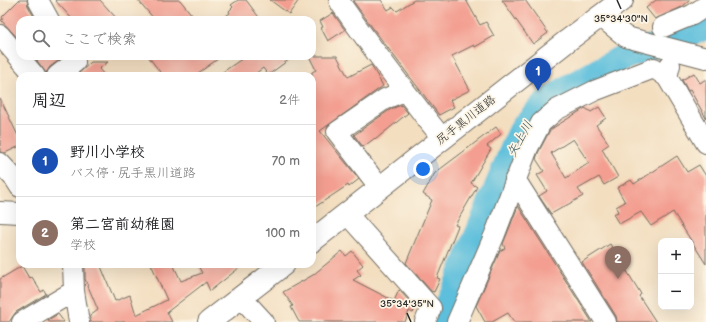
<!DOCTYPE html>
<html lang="ja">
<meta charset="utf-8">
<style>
body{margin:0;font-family:"Balsamiq Sans","Klee One",sans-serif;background:#f2f2f2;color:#202124}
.controls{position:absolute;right:12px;bottom:12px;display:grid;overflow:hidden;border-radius:8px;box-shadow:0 4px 16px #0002}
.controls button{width:36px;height:36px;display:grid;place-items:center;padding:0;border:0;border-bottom:1px solid #e0e0e0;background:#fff;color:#202124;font:20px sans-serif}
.you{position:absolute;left:423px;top:169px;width:14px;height:14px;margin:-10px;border:3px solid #fff;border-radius:50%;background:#1a73e8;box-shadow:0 0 0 6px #1a73e833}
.badge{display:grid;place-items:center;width:26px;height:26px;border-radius:50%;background:#7c3aed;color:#fff;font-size:13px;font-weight:700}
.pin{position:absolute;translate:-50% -33px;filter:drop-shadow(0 1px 2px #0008)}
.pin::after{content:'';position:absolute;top:21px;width:14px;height:12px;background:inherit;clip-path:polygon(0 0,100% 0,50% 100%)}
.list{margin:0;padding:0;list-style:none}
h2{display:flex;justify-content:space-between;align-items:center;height:52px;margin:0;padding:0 16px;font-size:17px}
h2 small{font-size:13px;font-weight:400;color:#757577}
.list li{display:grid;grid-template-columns:26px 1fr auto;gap:12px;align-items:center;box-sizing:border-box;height:72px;padding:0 16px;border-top:1px solid #e0e0e0}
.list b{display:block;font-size:15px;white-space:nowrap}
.list p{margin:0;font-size:13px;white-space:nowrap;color:#757577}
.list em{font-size:13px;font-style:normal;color:#757577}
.icon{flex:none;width:22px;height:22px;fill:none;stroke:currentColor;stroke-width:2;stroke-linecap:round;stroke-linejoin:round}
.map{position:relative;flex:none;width:706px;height:322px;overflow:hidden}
.search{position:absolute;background:#fff;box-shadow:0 4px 16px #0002;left:16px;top:16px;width:300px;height:44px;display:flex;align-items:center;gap:10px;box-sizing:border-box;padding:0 14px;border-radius:12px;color:#757577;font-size:15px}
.panel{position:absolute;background:#fff;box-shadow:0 4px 16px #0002;left:16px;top:72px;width:300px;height:196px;border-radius:12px}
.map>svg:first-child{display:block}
</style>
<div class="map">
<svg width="706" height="322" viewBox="0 0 706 322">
<rect width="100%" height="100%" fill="#fcf5e5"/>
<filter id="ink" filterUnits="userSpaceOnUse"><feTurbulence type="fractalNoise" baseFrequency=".025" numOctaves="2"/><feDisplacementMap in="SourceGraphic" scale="8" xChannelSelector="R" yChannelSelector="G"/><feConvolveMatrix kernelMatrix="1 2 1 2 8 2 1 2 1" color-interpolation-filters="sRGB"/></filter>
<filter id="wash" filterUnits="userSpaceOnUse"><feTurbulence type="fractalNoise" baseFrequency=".012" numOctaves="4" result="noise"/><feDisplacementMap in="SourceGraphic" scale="16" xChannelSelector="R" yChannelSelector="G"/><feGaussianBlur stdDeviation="0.9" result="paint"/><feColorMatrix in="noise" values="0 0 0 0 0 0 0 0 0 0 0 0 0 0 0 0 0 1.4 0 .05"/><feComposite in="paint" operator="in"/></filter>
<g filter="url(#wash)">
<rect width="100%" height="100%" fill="#f3dec0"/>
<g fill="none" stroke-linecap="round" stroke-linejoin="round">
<path stroke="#5dbfdc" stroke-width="26" d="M440 322 452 296 514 146 523 127 544 104 569 87 622 58 706 27"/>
</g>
<g id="blocks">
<path fill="#f39e90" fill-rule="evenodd" d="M19 0H27L28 6 36 20H20V41L1 20 3 19 2 17Z
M55 0H100L118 20H73Z
M138 0H180L196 20H155Z
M238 0H246L261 20H220L230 13 229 11 233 7 231 5Z
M270 0H299L289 14Z
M355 0H381L388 10 393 7 397 11 414 0H466L480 25 486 22 494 36 475 47 474 45 452 56 470 90 450 100 454 107 439 115 375 31 353 1Z
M502 0H525L548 33 533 44Z
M656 0H690L682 7 655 19 646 8Z
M333 13 345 30 328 41 321 28 323 27 320 21Z
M38 56H61L62 58 50 67 46 73 35 58Z
M148 56H222L194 76H163Z
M246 56H294L268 75 263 68 252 76H217Z
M309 56H337L348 77 371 65 383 86 320 131 359 179 349 187 348 185 312 209V72L316 70Z
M91 62H108L99 69 105 76H76Z
M694 73 700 83 706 79V118L690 90 688 91 682 80Z
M0 98 20 140V146L5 153 0 152Z
M401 105 408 113 376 139 375 138 363 147 354 135 391 109Z
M599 107 606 118 596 125 609 144 602 149 618 177 604 185 599 177 578 189 583 196 551 214 539 196 547 191 537 175 544 171 536 159 538 153 550 130 556 126 585 108 591 112ZM573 139 589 163 566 178 551 153Z
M496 127 501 134 487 146 491 149 471 183 477 187 455 225 458 226 437 278 440 279 434 292 431 291 406 263 432 200 423 194 435 173Z
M677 156 687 172 699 165 706 176V264L673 212 651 226 641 212 619 224 613 214 618 212 616 207 625 202 617 188 631 180 634 184Z
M518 206 592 322H514L508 313 492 322H485L476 306 500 251 505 248 503 244Z
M610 244 641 294 639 296 656 322H617L616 316 582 262Z
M342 251 346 256 352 251 363 265 357 270 361 275 353 280 394 301 399 290 415 307 413 313 409 311 405 322H299L291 307 293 306 283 292 313 275Z
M92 264H100L115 301 130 295 136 315 167 300 151 264H173L181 281 202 273 197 264H244L210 291 206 282 167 312 172 322H90V316L98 310 85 279V267Z
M22 266 29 278 32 277 41 292 44 290 46 294 16 312 9 322H0V279Z
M58 314 64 322H49L48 320Z"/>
</g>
</g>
<g filter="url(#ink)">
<use href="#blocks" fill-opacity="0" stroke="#716a5f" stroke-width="1"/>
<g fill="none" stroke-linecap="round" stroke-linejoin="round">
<g stroke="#716a5f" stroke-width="22">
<path id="minor" d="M38 0 49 20
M339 0 341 4C373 50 407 94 442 138
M600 16 626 37 706 58
M663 27 692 15 706 6
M0 35 35 76
M670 65 667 77 706 143
M57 76 75 62 74 56
M0 163 15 179 20 187
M515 179 606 322
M380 188 337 132 385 99 404 91
M0 212 20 213
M347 214 431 308 425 322
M73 264 74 291 79 322
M241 297 264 322
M22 322 74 291
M457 322 495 234 528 148 541 123 556 110 594 91 654 68 667 77"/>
</g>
<g stroke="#716a5f" stroke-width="24">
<path id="major" d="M312 241 567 41 622 0
M209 322 284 264"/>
</g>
<use href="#minor" stroke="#fff" stroke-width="20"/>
<use href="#major" stroke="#fff" stroke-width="22"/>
</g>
</g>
<path fill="none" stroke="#2b2b2b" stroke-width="1.5" d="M617 0 621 9M407 313 411 322"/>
<g text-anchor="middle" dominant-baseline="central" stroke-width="3.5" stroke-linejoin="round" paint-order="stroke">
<g font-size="12" fill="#2b2b2b" stroke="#fcf5e5">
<text transform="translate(466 120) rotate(-38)">尻手黒川道路</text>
</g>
<g font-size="13" font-style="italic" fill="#3a5760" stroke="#fcf5e5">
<text transform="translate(520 139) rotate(-61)">矢上川</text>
</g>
</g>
<g font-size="10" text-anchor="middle" fill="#2b2b2b" stroke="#fcf5e5" stroke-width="3.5" stroke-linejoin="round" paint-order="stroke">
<text x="621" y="22">35°34'30"N</text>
<text x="407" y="307">35°34'35"N</text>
</g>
</svg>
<div class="controls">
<button>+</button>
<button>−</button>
</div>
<div class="you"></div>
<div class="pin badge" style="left:538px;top:91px;background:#1a4fb4">1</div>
<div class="pin badge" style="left:618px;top:279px;background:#8d6e63">2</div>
<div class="search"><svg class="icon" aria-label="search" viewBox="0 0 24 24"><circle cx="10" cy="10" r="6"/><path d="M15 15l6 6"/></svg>ここで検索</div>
<section class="panel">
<h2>周辺<small>2件</small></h2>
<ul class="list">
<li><span class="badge" style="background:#1a4fb4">1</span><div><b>野川小学校</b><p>バス停 · 尻手黒川道路</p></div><em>70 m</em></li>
<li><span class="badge" style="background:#8d6e63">2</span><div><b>第二宮前幼稚園</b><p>学校</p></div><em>100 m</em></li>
</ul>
</section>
</div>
